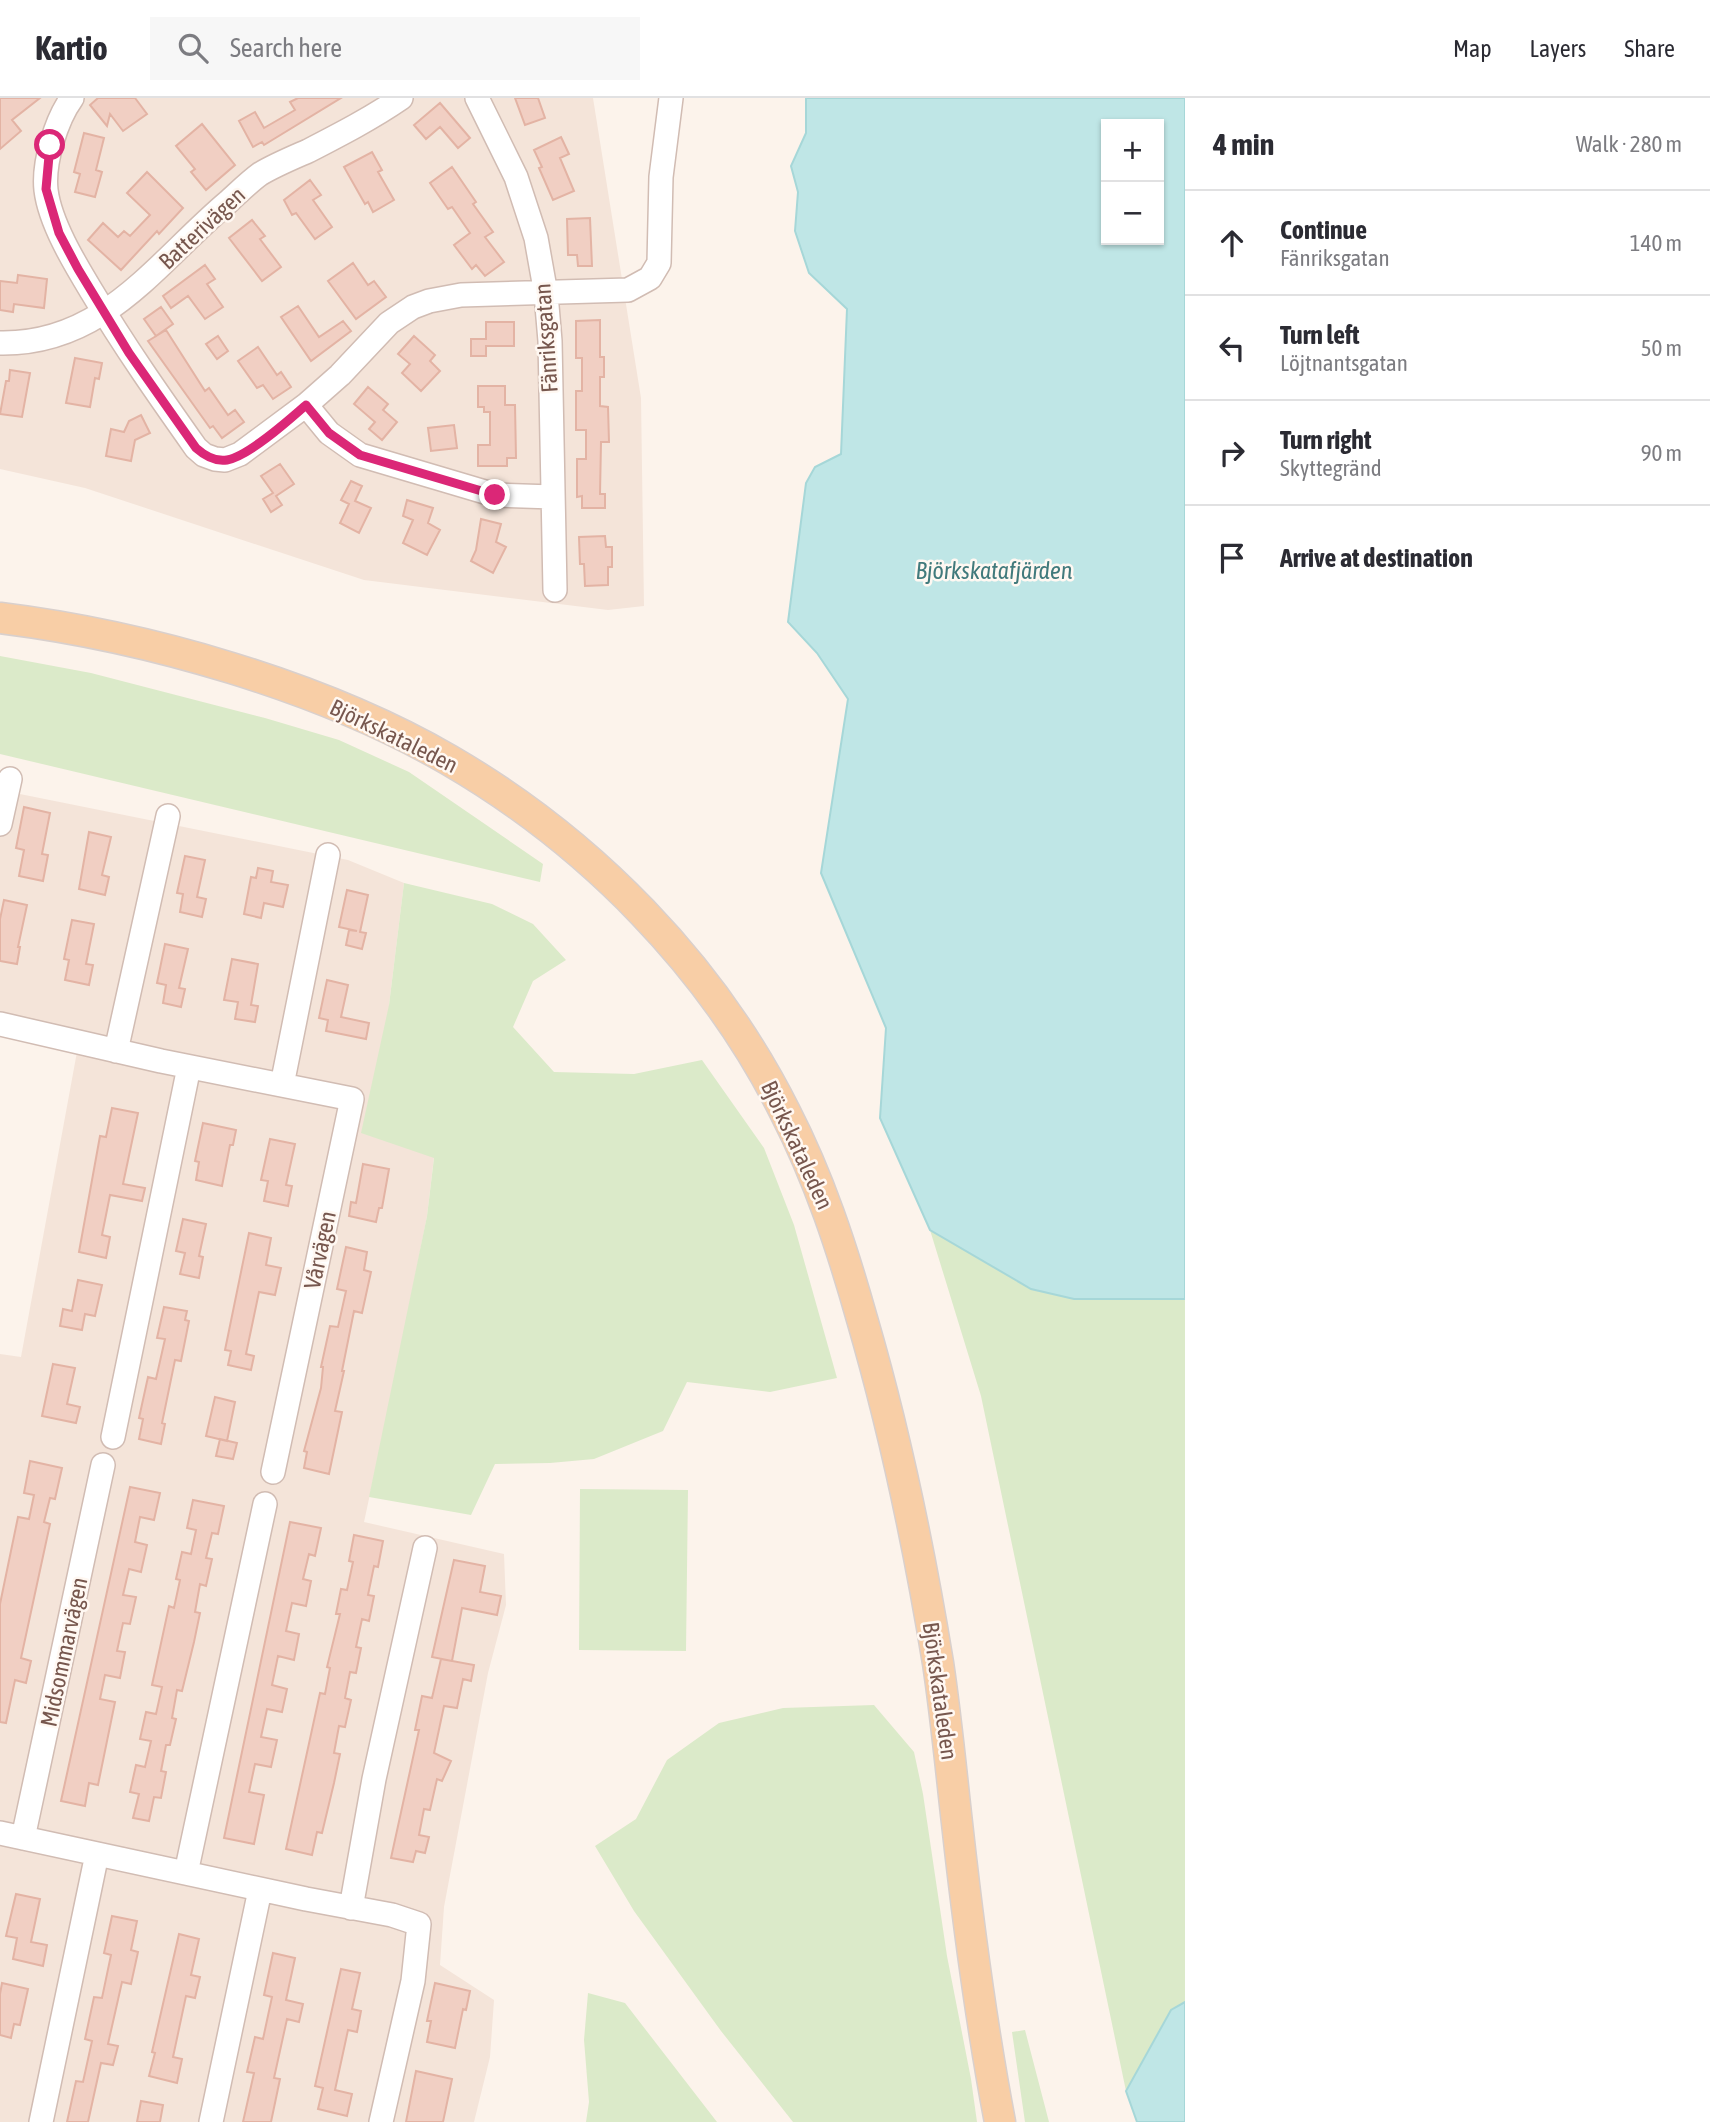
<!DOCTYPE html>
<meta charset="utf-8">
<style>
body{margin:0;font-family:"Asap Condensed",sans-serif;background:#f7f7f7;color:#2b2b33}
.controls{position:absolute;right:21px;top:21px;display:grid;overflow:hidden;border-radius:0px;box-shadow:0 2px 5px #0004}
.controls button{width:63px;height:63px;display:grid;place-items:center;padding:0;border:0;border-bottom:2px solid #e1e1e2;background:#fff;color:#2b2b33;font:35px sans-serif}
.stop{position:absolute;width:21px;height:21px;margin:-16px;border:5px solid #db2777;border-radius:50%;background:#fff}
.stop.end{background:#db2777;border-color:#fff;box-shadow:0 2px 7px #0008}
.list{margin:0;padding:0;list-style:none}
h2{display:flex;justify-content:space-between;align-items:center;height:91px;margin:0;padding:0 28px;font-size:30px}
h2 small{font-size:23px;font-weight:400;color:#7c7c81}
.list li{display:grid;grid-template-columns:46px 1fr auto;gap:21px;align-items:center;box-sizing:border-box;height:105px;padding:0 28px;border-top:2px solid #e1e1e2}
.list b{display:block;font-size:26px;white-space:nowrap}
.list p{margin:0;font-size:23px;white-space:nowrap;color:#7c7c81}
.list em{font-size:23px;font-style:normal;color:#7c7c81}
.icon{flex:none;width:38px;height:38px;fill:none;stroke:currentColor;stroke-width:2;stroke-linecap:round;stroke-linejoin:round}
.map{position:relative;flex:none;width:1185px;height:2024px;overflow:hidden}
header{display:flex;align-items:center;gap:42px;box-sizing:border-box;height:98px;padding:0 35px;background:#fff;border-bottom:2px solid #e1e1e2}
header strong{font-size:33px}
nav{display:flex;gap:38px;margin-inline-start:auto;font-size:24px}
.search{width:490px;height:63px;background:#f7f7f7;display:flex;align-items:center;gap:18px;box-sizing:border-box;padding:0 24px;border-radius:0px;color:#7c7c81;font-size:26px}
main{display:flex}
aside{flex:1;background:#fff}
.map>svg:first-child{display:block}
</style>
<header>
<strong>Kartio</strong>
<div class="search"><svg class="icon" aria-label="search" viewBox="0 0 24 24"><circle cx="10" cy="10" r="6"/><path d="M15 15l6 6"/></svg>Search here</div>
<nav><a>Map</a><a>Layers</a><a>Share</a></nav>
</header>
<main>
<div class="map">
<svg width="1185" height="2024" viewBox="0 0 1185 2024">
<rect width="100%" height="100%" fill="#fcf3eb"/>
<path fill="#f4e4d9" d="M0 0H593L641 300 644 508 608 512 364 482 85 390 0 371Z
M0 692 348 762 404 785 389 907 434 1059 427 1118 395 1280 364 1424 504 1456 506 1507 488 1575 444 1809 440 1867 494 1902 490 1959 474 2024H0V1256L21 1259 81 932 0 915Z"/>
<path fill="#dbeac9" d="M0 558 91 575 265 620 339 642 409 674 543 766 540 784 0 656Z
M404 785 492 806 533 826 566 862 533 883 513 929 554 974 634 976 702 962 764 1050 794 1127 837 1280 770 1294 687 1284 663 1333 594 1361 550 1365 495 1366 471 1417 369 1399 427 1118 434 1060 361 1035 389 907Z
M930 1132 1031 1191 1074 1201H1185V1904L1171 1912 1126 1993 981 1298Z
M580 1391 688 1392 686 1553 579 1552Z
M874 1607 914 1654 923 1696 947 1858 971 1981 977 2024H793L721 1933 634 1813 595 1748 636 1721 667 1662 719 1625 783 1610Z
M588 1895 625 1905 717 2024H586L589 2004 584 1942Z
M1025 1932 1049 2024H1025L1012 1934Z"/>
<path fill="#bfe6e6" stroke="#a6d7d8" stroke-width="2" fill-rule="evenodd" d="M806 0H1185V1201H1074L1031 1191 930 1132 880 1020 886 930 821 775 848 601 817 555 788 524 806 385 815 369 841 356 847 211 809 175 795 133 798 94 791 68 806 35ZM1159 26V142H1106V26Z
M1185 1904V2024H1137L1126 1993 1171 1912Z"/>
<path fill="#f1cfc3" stroke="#e3b3a4" stroke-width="2" d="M0 0H40L12 22 21 33 0 51Z
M98 0H135L147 16 123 33 110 16 107 28 90 7Z
M298 0H341L264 47 262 44 253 49 239 23 255 14 264 30 295 12 290 4Z
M515 0H538L545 20 525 27Z
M440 5 470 40 458 50 440 29 426 41 414 27Z
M202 26 235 67 206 92 191 74 195 71 176 48Z
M84 35 104 40 96 72 102 74 95 99 75 94 80 76 74 74Z
M561 39 569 56 560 60 574 93 553 102 539 70 542 69 534 52Z
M372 54 382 72 378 74 394 102 373 114 368 104 365 106 344 69Z
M452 69 476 104 473 106 493 134 485 139 504 164 485 178 476 167 472 171 454 147 470 135 452 109 448 111 430 85Z
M147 74 183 110 159 136 157 133 121 172 88 142 103 125 118 139 124 133 130 138 150 117 127 95Z
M310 82 321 97 313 102 332 129 315 141 296 115 292 117 284 102Z
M590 120 592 168H578L577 157H568L567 121Z
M252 122 265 138 260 141 281 169 262 183 229 140Z
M353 165 368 187 374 183 386 199 356 221 328 183Z
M205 167 215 181 207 186 223 209 205 221 188 198 171 210 163 198Z
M18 177 47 181 44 210 14 206 13 214 0 212V183L17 185Z
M298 208 319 239 343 223 351 233 311 263 281 219Z
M161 209 173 226 156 238 144 221Z
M600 222V259H604V279H600V308L608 309 609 344H601L600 396H605V410H582V398L577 399V361H586V332H576V293H582V260H576V223Z
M486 224H514V248H486V258H471V241H486Z
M166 232 205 293 209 290 228 317 235 312 244 324 222 340 213 328 210 330 148 243Z
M218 238 228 253 217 261 206 246Z
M414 238 435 257 430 263 440 273 421 293 402 275 410 266 398 256Z
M258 249 277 277 281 274 291 289 273 301 263 287 257 290 238 263Z
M75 260 102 265 99 281 95 280 90 309 66 305Z
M10 272 30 275 22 319 0 316 6 283H9Z
M478 288H505V307H515L516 360H507V368H478V347H490V314H484V309H478Z
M368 289 388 306 383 312 397 324 382 342 369 331 375 324 354 306Z
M141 317 150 335 135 342 131 363 106 358 111 331 124 334 129 323Z
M454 327 457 350 431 353 428 330Z
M280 366 294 386 276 398 282 407 271 414 263 401 273 395 261 378Z
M351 383 362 388 355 403 371 410 359 435 340 425 349 406 341 402Z
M407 402 433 410 428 425 440 432 427 457 403 445 413 422 403 418Z
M481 421 501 426 496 444 506 449 493 475 471 463 476 452Z
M605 438 606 449H612V469H608V487L585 488 584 466H580L579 439Z
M24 709 50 715 42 756 48 757 43 783 19 778 24 752 16 750Z
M89 734 111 739 102 777 109 779 105 797 79 791Z
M185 758 205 762 197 799 206 801 202 819 180 814 183 796 177 795Z
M258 770 273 773 271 784 288 787 283 809 264 805 261 820 244 816 251 779 256 780Z
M347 792 368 797 360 834 366 835 362 851 346 847 349 832 357 833 339 829Z
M4 802 27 807 18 849H20L17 866 0 863V821Z
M72 822 94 826 86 866 93 867 89 887 65 882 69 862 64 861Z
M165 846 188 851 179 890 185 891 181 909 163 905 166 887 157 885Z
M232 861 258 866 251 907 258 908 255 924 235 921 238 904 224 902Z
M327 882 348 887 341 919 369 925 366 941 326 933 328 922 319 920Z
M112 1010 138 1015 123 1086 145 1090 142 1103 110 1097 102 1137 110 1139 106 1160 79 1154 100 1038 106 1039Z
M203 1025 236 1032 233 1047H230L222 1088 196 1082 199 1064 195 1063Z
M270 1041 295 1046 286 1087 292 1088 288 1108 264 1103 268 1083 261 1082Z
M363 1066 389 1071 382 1110H379L376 1124 349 1118 351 1104 356 1105Z
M183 1121 206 1126 199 1158 203 1159 199 1180 180 1176 185 1155 176 1153Z
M249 1135 271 1140 266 1167 281 1170 275 1197 259 1194 246 1256 254 1258 251 1272 228 1267 231 1253 225 1252Z
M346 1149 367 1154 364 1172 371 1174 362 1215 354 1213 342 1273H344L335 1313 342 1314 329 1376 304 1370 307 1354 304 1353 321 1290 323 1269H321L330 1228 338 1229 346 1193 337 1191Z
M78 1182 102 1187 95 1218 85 1216 82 1232 60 1228 63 1211 72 1213Z
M164 1209 187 1213 185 1222 189 1223 181 1263 175 1262 162 1325 165 1326 161 1346 139 1341 143 1321 139 1320 148 1279 156 1281 165 1241 157 1240Z
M53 1266 75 1270 67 1306 80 1309 76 1325 42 1318Z
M215 1299 235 1304 227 1343 206 1338Z
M220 1341 237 1345 233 1361 216 1358Z
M30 1363 62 1370 55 1401 50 1400 44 1424 50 1426 21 1560 31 1563 26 1585 15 1582 6 1625 0 1624V1506L18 1419 29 1421 34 1397 24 1395Z
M130 1389 160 1395 154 1422 140 1419 135 1444 147 1447 141 1474 129 1471 123 1497 136 1499 130 1526 123 1525 117 1553 125 1554 120 1580 105 1577 100 1601 115 1604 98 1687 89 1685 85 1708 61 1703Z
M193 1402 224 1408 218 1436 212 1435 206 1460 212 1461 206 1488 200 1486 195 1514 200 1515 194 1544 182 1593 177 1592 172 1620 176 1621 170 1647H166L161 1673 166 1674 161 1700 154 1699 149 1723 133 1720 139 1696 130 1694 136 1667 145 1669 151 1643 140 1641 146 1614 156 1616 162 1589 152 1587 169 1508 174 1510 180 1482 176 1481 182 1454 191 1456 196 1432 187 1430Z
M290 1424 321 1430 315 1458 309 1456 303 1481 311 1483 306 1508 292 1505 286 1533 299 1536 294 1562 278 1558 272 1587 287 1591 282 1614 267 1611 261 1639 277 1642 271 1669 255 1666 249 1694 264 1697 254 1746 224 1740Z
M354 1437 383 1443 378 1469 374 1468 368 1497 374 1498 369 1523 362 1521 356 1549 361 1550 356 1575 350 1574 345 1600 351 1602 345 1629 339 1628 334 1655 340 1656 334 1685 322 1735 317 1734 312 1757 286 1751 320 1595 325 1596 330 1570 327 1569 340 1516H336L341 1491 347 1492 353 1464 349 1463Z
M454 1462 485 1468 480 1494 501 1498 497 1517 462 1510 452 1563 474 1567 471 1583 463 1581 457 1610 444 1608 434 1655 451 1663 442 1683 437 1681 430 1712 424 1711 419 1737 429 1739 425 1755 416 1753 413 1764 391 1760 419 1632H415L422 1598 432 1600 441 1561 452 1563 432 1559Z
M16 1796 40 1801 31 1844 47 1847 43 1868 13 1861 17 1840 6 1838Z
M112 1818 137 1823 131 1852 138 1854 131 1886 122 1884 108 1946 118 1948 113 1967 101 1965 88 2024H67L76 1983 83 1984 92 1943 85 1941 94 1899 102 1900 111 1857 104 1855Z
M179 1836 199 1841 191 1877 200 1879 195 1900 186 1898 173 1959 182 1961 177 1985 149 1978 155 1955 152 1954Z
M273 1855 295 1860 286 1902 303 1906 299 1924 287 1921 274 1980 280 1981 271 2024H243L254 1975 247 1974 255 1939 263 1941 272 1899 264 1897Z
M341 1871 360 1875 352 1911 361 1913 357 1934 348 1932 335 1992 352 1996 347 2018 318 2011 323 1990 315 1988Z
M2 1885 28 1891 20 1927 14 1926 11 1940 0 1937V1896Z
M435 1885 470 1893 466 1912 463 1911 455 1950 427 1944 431 1923H427Z
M416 1973 452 1981 443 2024H406Z
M141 2003 163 2007 160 2024H137Z"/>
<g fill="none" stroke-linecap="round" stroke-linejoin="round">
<g stroke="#d1bcb3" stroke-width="26">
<path id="minor" d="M72 0C56 22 43 65 46 92 50 125 75 166 92 194 124 248 160 299 196 350L204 357 215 361 225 362 240 356 306 307 340 277 389 225 413 209 429 203 461 197 628 192 650 180 659 165 661 79 671 0
M477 0 516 79 536 140 546 196 550 243 555 492
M0 245C104 247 157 164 228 104 238 95 249 84 260 76 275 67 292 60 308 53 339 37 372 20 401 0
M306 307 329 335 360 357 495 397 553 399
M0 726 10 681
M0 926 161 963 352 1001 273 1374
M116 953 168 718
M282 987 328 757
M113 1339 189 969
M0 1735 306 1801 392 1817 419 1826 413 1883 381 2024
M23 1740 103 1367
M186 1775 265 1406
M351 1810 374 1681 425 1450
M41 2024 97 1756
M211 2024 260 1792"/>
</g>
<g stroke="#d9d0cd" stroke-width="33">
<path id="major" d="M0 520C146 538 321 588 449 662 590 744 712 868 785 1014 819 1080 842 1150 862 1221 895 1334 919 1449 938 1565 946 1618 951 1672 957 1725 968 1825 981 1925 1000 2024"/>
</g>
<use href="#minor" stroke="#fff" stroke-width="23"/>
<use href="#major" stroke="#f8cea6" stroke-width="30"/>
</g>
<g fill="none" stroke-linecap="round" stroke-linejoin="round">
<path stroke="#db2777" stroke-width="9" d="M50 47 46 91 59 135 78 171 129 255 196 350C205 358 215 364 227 362 249 358 289 322 306 307L329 335 360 357 495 397"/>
</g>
<g text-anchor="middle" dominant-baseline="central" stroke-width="5" stroke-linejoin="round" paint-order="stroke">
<g font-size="23" fill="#77574e" stroke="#fff8f2">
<text transform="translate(202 130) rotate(-43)">Batterivägen</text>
<text transform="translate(546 240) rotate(-94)">Fänriksgatan</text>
<text transform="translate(394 638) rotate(26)">Björkskataleden</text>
<text transform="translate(797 1047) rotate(65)">Björkskataleden</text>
<text transform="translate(320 1152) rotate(-78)">Vårvägen</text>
<text transform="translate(64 1554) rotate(-78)">Midsommarvägen</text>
<text transform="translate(940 1593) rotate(82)">Björkskataleden</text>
</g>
<g font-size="24" font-style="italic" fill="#417a7c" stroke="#fff8f2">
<text x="994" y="472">Björkskatafjärden</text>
</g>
</g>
</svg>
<div class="controls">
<button>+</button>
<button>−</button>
</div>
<div class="stop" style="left:50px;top:47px"></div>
<div class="stop end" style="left:495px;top:397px"></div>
</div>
<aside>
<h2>4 min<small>Walk · 280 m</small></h2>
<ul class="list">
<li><svg class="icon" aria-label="ahead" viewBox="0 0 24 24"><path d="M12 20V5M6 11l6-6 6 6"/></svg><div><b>Continue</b><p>Fänriksgatan</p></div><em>140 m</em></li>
<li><svg class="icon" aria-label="left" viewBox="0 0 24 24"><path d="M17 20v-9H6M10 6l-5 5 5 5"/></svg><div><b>Turn left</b><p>Löjtnantsgatan</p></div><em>50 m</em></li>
<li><svg class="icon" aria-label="right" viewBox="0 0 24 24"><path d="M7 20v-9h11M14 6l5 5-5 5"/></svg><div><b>Turn right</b><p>Skyttegränd</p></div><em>90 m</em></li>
<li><svg class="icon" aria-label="arrive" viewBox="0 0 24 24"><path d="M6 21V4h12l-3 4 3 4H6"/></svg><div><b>Arrive at destination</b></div></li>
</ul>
</aside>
</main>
